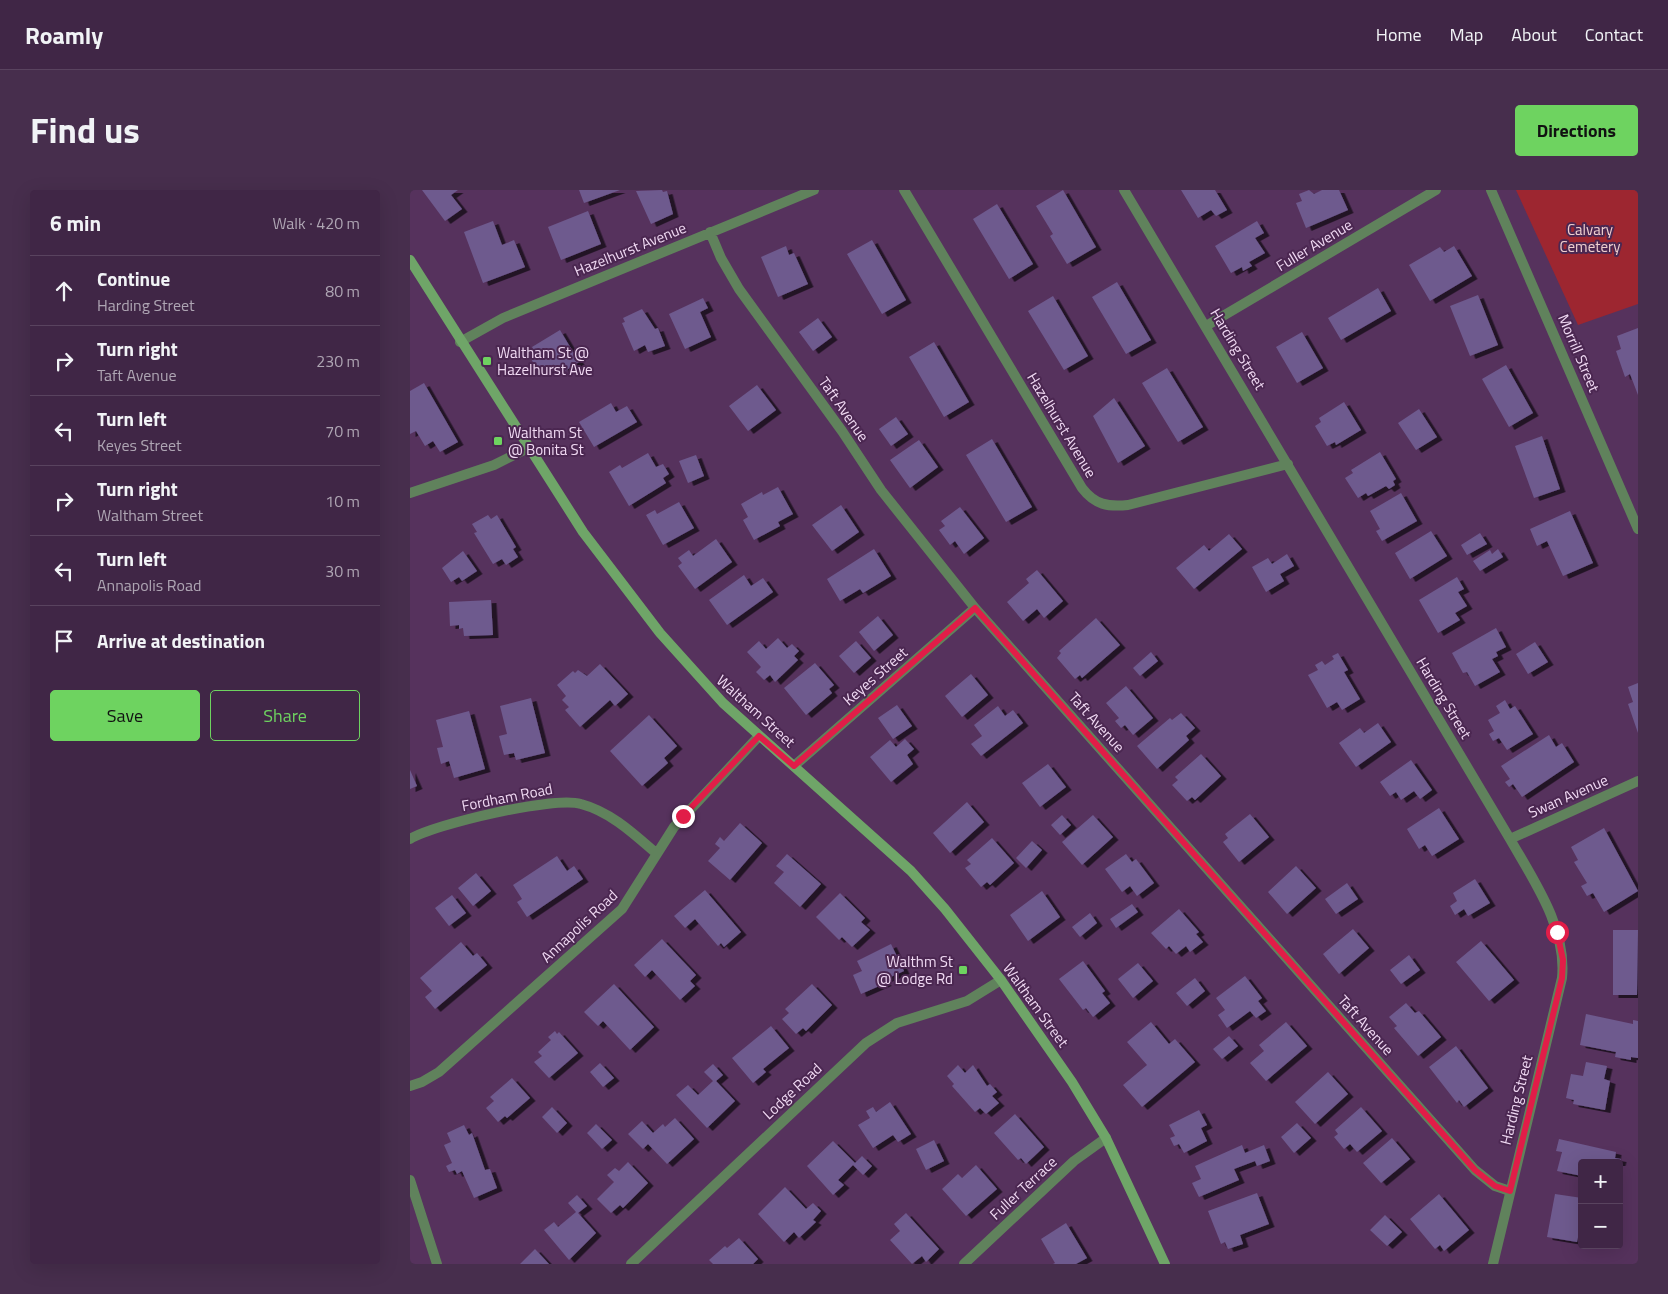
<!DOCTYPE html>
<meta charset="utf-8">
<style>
body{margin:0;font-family:"Titillium Web",sans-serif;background:#472e4d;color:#f1f3f6}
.controls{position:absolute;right:15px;bottom:15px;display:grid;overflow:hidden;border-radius:5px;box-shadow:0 5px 20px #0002}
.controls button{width:45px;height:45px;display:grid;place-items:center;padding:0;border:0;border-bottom:1px solid #59435f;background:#402646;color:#f1f3f6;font:25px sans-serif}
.stop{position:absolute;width:15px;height:15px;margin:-11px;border:4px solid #e11d48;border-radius:50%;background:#fff}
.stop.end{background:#e11d48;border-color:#fff;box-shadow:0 1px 5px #0008}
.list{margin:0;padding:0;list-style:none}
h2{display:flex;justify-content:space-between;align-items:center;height:65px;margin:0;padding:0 20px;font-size:21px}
h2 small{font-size:16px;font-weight:400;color:#aea5b3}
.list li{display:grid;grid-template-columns:32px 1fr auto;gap:15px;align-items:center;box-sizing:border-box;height:70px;padding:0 20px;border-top:1px solid #59435f}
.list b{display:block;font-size:19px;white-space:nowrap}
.list p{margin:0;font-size:16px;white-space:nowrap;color:#aea5b3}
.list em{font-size:16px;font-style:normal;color:#aea5b3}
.actions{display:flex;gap:10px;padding:15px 20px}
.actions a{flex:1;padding:11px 0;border:1px solid #6ed360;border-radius:5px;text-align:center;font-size:18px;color:#6ed360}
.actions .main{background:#6ed360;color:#111}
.icon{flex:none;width:28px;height:28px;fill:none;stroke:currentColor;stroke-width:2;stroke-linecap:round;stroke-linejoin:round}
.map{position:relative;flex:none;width:1228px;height:1074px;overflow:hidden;border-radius:5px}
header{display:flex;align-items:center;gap:30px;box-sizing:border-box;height:70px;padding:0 25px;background:#402646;border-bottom:1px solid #59435f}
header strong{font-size:24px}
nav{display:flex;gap:28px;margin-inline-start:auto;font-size:18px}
.intro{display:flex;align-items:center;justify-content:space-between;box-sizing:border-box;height:120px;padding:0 30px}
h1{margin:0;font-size:35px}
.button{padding:12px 22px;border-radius:5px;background:#6ed360;color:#111;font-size:18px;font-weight:700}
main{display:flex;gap:30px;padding:0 30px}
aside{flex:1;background:#402646;border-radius:5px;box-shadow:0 5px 20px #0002}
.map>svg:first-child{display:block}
</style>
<header>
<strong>Roamly</strong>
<nav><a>Home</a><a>Map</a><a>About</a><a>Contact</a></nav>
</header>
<div class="intro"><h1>Find us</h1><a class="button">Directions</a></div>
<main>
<aside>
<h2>6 min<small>Walk · 420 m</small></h2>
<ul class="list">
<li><svg class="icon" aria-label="ahead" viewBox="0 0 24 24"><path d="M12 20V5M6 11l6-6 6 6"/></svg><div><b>Continue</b><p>Harding Street</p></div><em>80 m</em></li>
<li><svg class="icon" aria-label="right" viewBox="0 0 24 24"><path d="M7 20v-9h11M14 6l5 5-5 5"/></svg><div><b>Turn right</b><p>Taft Avenue</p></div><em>230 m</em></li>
<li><svg class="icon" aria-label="left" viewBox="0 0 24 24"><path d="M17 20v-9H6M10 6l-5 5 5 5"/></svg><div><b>Turn left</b><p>Keyes Street</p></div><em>70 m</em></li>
<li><svg class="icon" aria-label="right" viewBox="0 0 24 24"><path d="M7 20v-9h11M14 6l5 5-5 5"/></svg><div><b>Turn right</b><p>Waltham Street</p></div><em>10 m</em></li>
<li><svg class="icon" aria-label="left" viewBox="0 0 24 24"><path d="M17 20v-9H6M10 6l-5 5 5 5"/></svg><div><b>Turn left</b><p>Annapolis Road</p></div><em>30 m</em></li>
<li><svg class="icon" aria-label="arrive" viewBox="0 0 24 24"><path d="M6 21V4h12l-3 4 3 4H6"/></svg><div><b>Arrive at destination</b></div></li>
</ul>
<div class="actions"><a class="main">Save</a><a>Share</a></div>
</aside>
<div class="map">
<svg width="1228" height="1074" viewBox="0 0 1228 1074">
<defs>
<filter id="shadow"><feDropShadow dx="5.5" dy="3" stdDeviation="0" flood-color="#0009"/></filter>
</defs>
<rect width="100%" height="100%" fill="#56325d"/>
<path fill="#9d2630" d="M1106 0H1228V114L1168 135Z"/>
<path fill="#6e5a8e" filter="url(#shadow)" d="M12 0H48L41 5 52 19 35 31Z
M169 0H210L174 13Z
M252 0 253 2 257 1 263 24 241 34 226 1Z
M653 0 686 57 657 74 640 46 643 44 626 16Z
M771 0H805L817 20 806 26 801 20 788 28Z
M899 0 904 4 912 0H929L938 20 896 38 886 13 892 11 889 4Z
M587 14 623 74 599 89 563 29Z
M178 21 191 54 151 70 138 37Z
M83 31 92 55 104 50 115 77 73 93 54 42Z
M847 31 854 43 845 48 855 63 839 72 842 76 833 81 832 77 821 83 805 56Z
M462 50 496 110 472 124 437 64Z
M376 56 379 65 384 63 398 94 368 107 351 67Z
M1044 56 1062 86 1020 111 999 75 1030 57 1034 62Z
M707 92 741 150 716 164 682 107Z
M968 98 981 121 931 150 918 128Z
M1068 105 1088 155 1060 166 1040 116Z
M643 106 678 166 654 180 618 121Z
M293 108 298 118 290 122 301 147 275 159 259 124Z
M232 119 245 139 248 138 255 156 238 162 235 155 224 161 212 133 215 132 213 128Z
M408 128 422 147 403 161 389 142Z
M1228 138V205L1220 184 1215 187 1206 161 1211 159 1207 146Z
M150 140 169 172 155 181 152 176 139 183 136 178 129 182 118 164 124 161 122 157Z
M892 142 913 178 887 193 866 157Z
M524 152 559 212 534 227 499 167Z
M1096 175 1123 223 1099 237 1072 189Z
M757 178 793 237 768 252 732 193Z
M14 193 48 252 30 262 23 251 15 256 6 241 0 244V201Z
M347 195 366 220 338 241 319 216Z
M704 208 735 256 708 273 683 226Z
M934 212 951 240 926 255 925 252 917 256 905 236 911 232 909 228Z
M201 213 206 222 217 216 227 232 184 257 169 232Z
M1009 219 1027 247 1006 260 988 233Z
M486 227 498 244 481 256 469 239Z
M1132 246 1150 299 1124 308 1105 256Z
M582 249 622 317 596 332 556 265Z
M509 250 528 277 500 298 480 270Z
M970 262 986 289 983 291 985 295 979 299 976 296 958 306 956 303 948 308 935 288 943 283 941 280Z
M238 263 246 277 253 274 259 284 253 288 256 293 219 316 199 282 210 275 212 278Z
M286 265 294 286 278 293 269 271Z
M368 297 383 324 368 332 370 336 344 350 333 330 338 327 331 314 352 302 353 305Z
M991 303 1007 331 972 351 966 341 970 339 960 321Z
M269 312 284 338 253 355 236 325 245 320 247 324Z
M431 315 449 342 422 361 402 335Z
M550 317 574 348 554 364 545 351 540 355 529 340 535 336 531 331Z
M1160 321 1183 373 1153 386 1137 351 1127 356 1120 339Z
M78 325 81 329 87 325 106 357 103 359 108 367 96 375 92 369 83 374 64 343 67 342 62 334Z
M1021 341 1037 366 1000 389 985 363Z
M1070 343 1077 354 1057 365 1051 355Z
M819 344 832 359 784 399 766 378 794 355 799 361Z
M306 349 322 372 285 399 268 376 272 373 268 368 279 360 283 366Z
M464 359 481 386 453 403 450 399 430 411 417 389Z
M1088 359 1093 367 1070 381 1063 371 1080 360 1082 364Z
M53 361 67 381 52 391 49 387 41 392 32 378Z
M877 364 884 376 870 384 874 391 856 402 842 377 858 368 862 374Z
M627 380 653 411 634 428 627 419 613 431 597 412 619 393 616 389Z
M334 385 341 396 353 388 363 402 317 435 299 410Z
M1047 387 1054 399 1048 402 1057 416 1045 423 1050 430 1028 443 1009 410Z
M81 410 83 445 54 446 53 438 49 439V435L40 436 39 412Z
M468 426 483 445 464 461 449 442Z
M686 428 710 455 672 488 670 485 665 489 647 468 651 463 649 461Z
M1086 438 1096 457 1086 462 1088 466 1082 469 1090 482 1065 496 1057 482 1053 483 1042 463Z
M368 448 377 458 382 454 389 461 384 466 388 470 365 492 360 485 354 490 346 482 351 477 337 462 349 451 356 459Z
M446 451 461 468 444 483 429 466Z
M1125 452 1138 472 1118 484 1106 464Z
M741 462 748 471 730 486 723 478Z
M928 463 938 480 934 482 950 509 932 520 927 512 917 518 898 485 908 480 905 475 912 471 915 475 924 469 922 466Z
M405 473 424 495 419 499 422 503 396 525 374 498Z
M190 474 218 504 205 516 200 510 170 537 155 520 159 517 152 510 156 506 147 495 163 481 165 483 168 480 177 486Z
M561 484 578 505 552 527 535 506Z
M1228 493V543L1218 514 1223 512 1218 497Z
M716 496 743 528 723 545 715 535 711 538 705 531 709 528 696 513Z
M121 508 135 563 106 570 104 563 94 565 89 546 97 544 90 516Z
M1095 510 1100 519 1105 516 1123 544 1097 560 1089 548 1083 551 1079 544 1084 541 1078 530 1090 523 1086 516Z
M487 515 502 536 483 549 468 528Z
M588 516 595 526 603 520 613 533 571 566 561 554 572 546 564 535Z
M59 521 75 579 44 588 39 571 31 574 27 558 33 557 26 530Z
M771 523 785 538 776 546 779 550 747 579 727 556 760 528 762 530Z
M239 525 267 556 254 568 258 573 232 596 200 561Z
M968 533 981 552 946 577 929 553 950 538 954 543Z
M1139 545 1146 557 1152 553 1164 572 1112 607 1103 594 1099 597 1095 592 1100 589 1091 576Z
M495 549 504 559 497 565 503 574 481 592 460 567 480 550 486 557Z
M791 564 811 586 785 610 782 607 777 611 762 595 768 590 765 587Z
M1001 570 1022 600 1010 609 1004 601 991 610 986 602 980 606 970 592Z
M638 574 656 597 630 617 612 593Z
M0 580 7 596 0 599Z
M557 612 574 632 540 663 523 643Z
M1029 618 1049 649 1022 666 1015 655 1009 659 997 639Z
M840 624 859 647 829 672 813 652 818 648 815 644Z
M652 625 661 635 650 645 641 635Z
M683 625 703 647 672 675 652 652Z
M330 633 352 653 320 690 298 671 310 658 305 654 310 647 314 651Z
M1194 638 1228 701 1194 722 1183 703 1177 706 1171 696 1177 693 1164 672 1168 670 1161 657Z
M582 648 604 673 580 695 577 692 571 697 555 678 561 674 557 670Z
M622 651 632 660 616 678 606 668Z
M377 664 411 694 390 717 364 693 374 682 366 676Z
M716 664 722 672 726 669 744 693 727 706 720 696 712 702 695 679Z
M147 666 157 681 164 676 173 689 117 727 107 712 112 709 103 695Z
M886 676 906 698 877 724 858 702Z
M66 683 81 701 63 716 48 698Z
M1065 689 1080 713 1058 726 1054 719 1045 725 1040 716 1047 711 1043 703Z
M937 693 948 709 926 724 915 709Z
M295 700 331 742 314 757 311 753 308 756 285 729 275 738 264 726Z
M632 701 650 727 618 751 600 725Z
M430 703 455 728 451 732 460 740 442 757 432 747 429 750 406 727Z
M42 705 56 723 39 736 25 718Z
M722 714 728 722 706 738 700 729Z
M769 719 789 742 786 744 793 752 780 762 776 756 766 764 759 756 756 759 741 743Z
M680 723 687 733 670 747 662 737Z
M943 739 959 758 929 784 913 764Z
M1203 740H1228L1227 805H1203Z
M252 749 286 785 280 791 285 796 270 810 242 780 235 787 224 775Z
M1071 751 1104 790 1079 811 1046 772Z
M51 752 63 766 67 763 77 775 25 819 15 807 22 801 10 788Z
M481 754 494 781 474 790 476 793 451 804 443 785 452 781 447 771Z
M999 765 1010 780 991 794 980 780Z
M673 771 695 801 692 803 700 813 683 827 676 818 673 820 649 789Z
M728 773 743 791 723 808 708 789Z
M835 786 852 808 848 811 856 821 846 828 840 821 817 838 808 825 815 820 806 808Z
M785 788 795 801 777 816 766 803Z
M204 794 244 837 220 860 193 831 188 836 174 822Z
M402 794 422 815 396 841 393 838 386 844 372 829 379 823 375 819Z
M996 813 1005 823 1009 821 1031 847 1008 866 984 838 987 836 979 827Z
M1176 824 1223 834V830L1228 831V868L1221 867V870L1205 867 1206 862 1170 855Z
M741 832 759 854 765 849 785 872 732 917 713 895 737 875 717 852Z
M876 832 897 856 856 891 840 873 854 861 849 855Z
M361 836 379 858 353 879 356 882 343 893 322 868Z
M145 841 147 844 149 842 168 863 139 888 124 872 132 866 128 862 141 850 138 847Z
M819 846 828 856 812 869 803 859Z
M1046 856 1078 898 1054 917 1049 910 1047 913 1019 877Z
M1176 872 1197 876 1194 889 1200 891 1195 920 1163 914 1164 910 1156 908 1161 884 1173 886Z
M190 873 204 888 193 897 180 882Z
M303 874 313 885 306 891 325 911 297 938 266 905 278 895 288 905 303 891 294 882Z
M548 875 555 883 563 875 577 896 580 894 587 902 582 906 589 913 576 924 570 918 565 922 542 896 544 894 537 886Z
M918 882 938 904 905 934 885 912Z
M102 888 120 908 97 928 95 926 88 932 76 918 84 911 80 907Z
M480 912 501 944 488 952 483 945 463 958 448 935 460 928 456 921 463 917 466 922Z
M142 917 157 933 147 943 132 927Z
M951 917 972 941 947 962 940 954 934 959 924 947 928 944 925 940Z
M789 920 797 935 791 938 797 951 774 963 769 954 764 956 760 948 765 946 759 935Z
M605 924 634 957 616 974 611 968 608 970 584 943Z
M265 928 284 949 257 974 238 954 233 959 218 944 232 931 243 943 253 934 255 937Z
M887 933 901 948 884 963 871 947Z
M186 934 202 950 192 959 177 943Z
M54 935 59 945 62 943 75 980 80 979 87 998 64 1008 52 981 47 984 45 980 39 982 36 976 42 973 34 955 41 952 37 943Z
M982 948 1000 969 971 993 953 973Z
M1149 949 1206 962 1205 968 1211 969 1210 973H1172V986L1147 981 1152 962 1146 961Z
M524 950 534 971 516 980 506 959Z
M423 951 445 973 452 966 462 976 453 985 443 975 428 990 434 995 423 1005 397 976Z
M832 955 835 963 854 955 860 971 847 976 845 971 824 979 829 990 789 1007 782 993 791 989 785 976Z
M218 972 238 993 213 1018 210 1015 201 1023 187 1009 204 992 197 985 205 978 209 981Z
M566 975 587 999 556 1026 532 999 548 984 552 988Z
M375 997 396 1019 403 1013 411 1021 403 1030 406 1032 389 1048 384 1042 374 1052 348 1024Z
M847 1003 859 1034 830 1045 833 1054 818 1059 815 1052 811 1054 798 1021Z
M1029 1004 1059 1040 1034 1061 1030 1055 1025 1059 1000 1029Z
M1145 1004 1172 1008V1028L1167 1052 1137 1047Z
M167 1005 177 1016 168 1023 186 1043 159 1070 134 1040 144 1032 148 1037 166 1022 158 1013Z
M496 1023 529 1059 516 1072 512 1066 502 1074 480 1050 490 1041 484 1034Z
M975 1025 992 1042 977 1056 960 1040Z
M656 1033 677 1068 666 1074H643L645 1073 631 1049Z
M329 1048 348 1069 343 1074H303L299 1070 315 1056 317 1058Z
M125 1059 139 1074H110Z"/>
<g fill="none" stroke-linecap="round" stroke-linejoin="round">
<path stroke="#60825c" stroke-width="10" d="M494 0 672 298C685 315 698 317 718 315L878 274
M714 0 1100 649C1124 691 1157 738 1152 788L1083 1074
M1081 0 1228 339
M300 42 311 68 329 99 432 241 471 300 565 418 1065 980 1085 996 1100 1001
M796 136 1026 0
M50 152 93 128 404 0
M0 303 84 275 118 258
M384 576 565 418
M0 649C25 634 144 606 171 614 201 622 224 644 247 664
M1100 649 1228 591
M0 896 12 892 29 882 212 719 264 637 349 546
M0 990 27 1074
M221 1074 456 853 487 833 557 811 591 790
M554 1074 664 971 696 948"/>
<path stroke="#6fa568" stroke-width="10" d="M0 70 173 342 250 443 313 513 501 681 535 719 591 790 662 892 696 948 755 1074"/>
</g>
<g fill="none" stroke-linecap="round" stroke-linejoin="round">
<path stroke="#e11d48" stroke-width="6" d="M273 626 349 546 384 576 565 418 1065 980 1085 996 1100 1001 1152 788 1153 770 1147 742"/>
</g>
<g fill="#6ed360" stroke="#4b2751" stroke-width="2">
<rect x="72" y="166" width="10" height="10" rx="2.5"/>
<rect x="83" y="246" width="10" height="10" rx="2.5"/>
<rect x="548" y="775" width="10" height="10" rx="2.5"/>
</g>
<g text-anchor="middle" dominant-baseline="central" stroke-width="4" stroke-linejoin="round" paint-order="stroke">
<g font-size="15" fill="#f1d0cf" stroke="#4b2751">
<text x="1180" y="39">Calvary<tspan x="1180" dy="17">Cemetery</tspan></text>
</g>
<g font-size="15" fill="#f0d9f3" stroke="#4b2751">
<text transform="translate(904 55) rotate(-31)">Fuller Avenue</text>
<text transform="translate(220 59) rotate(-22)">Hazelhurst Avenue</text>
<text transform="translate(828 159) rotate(59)">Harding Street</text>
<text transform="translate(1169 163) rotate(67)">Morrill Street</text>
<text transform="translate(434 219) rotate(55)">Taft Avenue</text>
<text transform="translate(652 235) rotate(59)">Hazelhurst Avenue</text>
<text transform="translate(465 486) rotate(-41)">Keyes Street</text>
<text transform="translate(1034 508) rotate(59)">Harding Street</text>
<text transform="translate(346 521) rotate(42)">Waltham Street</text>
<text transform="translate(687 532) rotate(48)">Taft Avenue</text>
<text transform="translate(1158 606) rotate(-24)">Swan Avenue</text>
<text transform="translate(97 607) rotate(-11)">Fordham Road</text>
<text transform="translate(169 736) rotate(-43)">Annapolis Road</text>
<text transform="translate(626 815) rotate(54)">Waltham Street</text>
<text transform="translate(956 835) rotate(48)">Taft Avenue</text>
<text transform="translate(382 901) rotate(-43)">Lodge Road</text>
<text transform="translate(1106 910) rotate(-76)">Harding Street</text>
<text transform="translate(613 998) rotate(-43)">Fuller Terrace</text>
</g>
<g font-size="15" fill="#f0d9f3" stroke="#4b2751" text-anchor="start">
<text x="87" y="162">Waltham St @<tspan x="87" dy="17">Hazelhurst Ave</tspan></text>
<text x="98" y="242">Waltham St<tspan x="98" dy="17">@ Bonita St</tspan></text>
<text x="543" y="771" text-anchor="end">Walthm St<tspan x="543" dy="17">@ Lodge Rd</tspan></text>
</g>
</g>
</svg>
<div class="controls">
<button>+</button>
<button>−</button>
</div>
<div class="stop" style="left:1147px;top:742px"></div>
<div class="stop end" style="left:273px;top:626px"></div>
</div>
</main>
